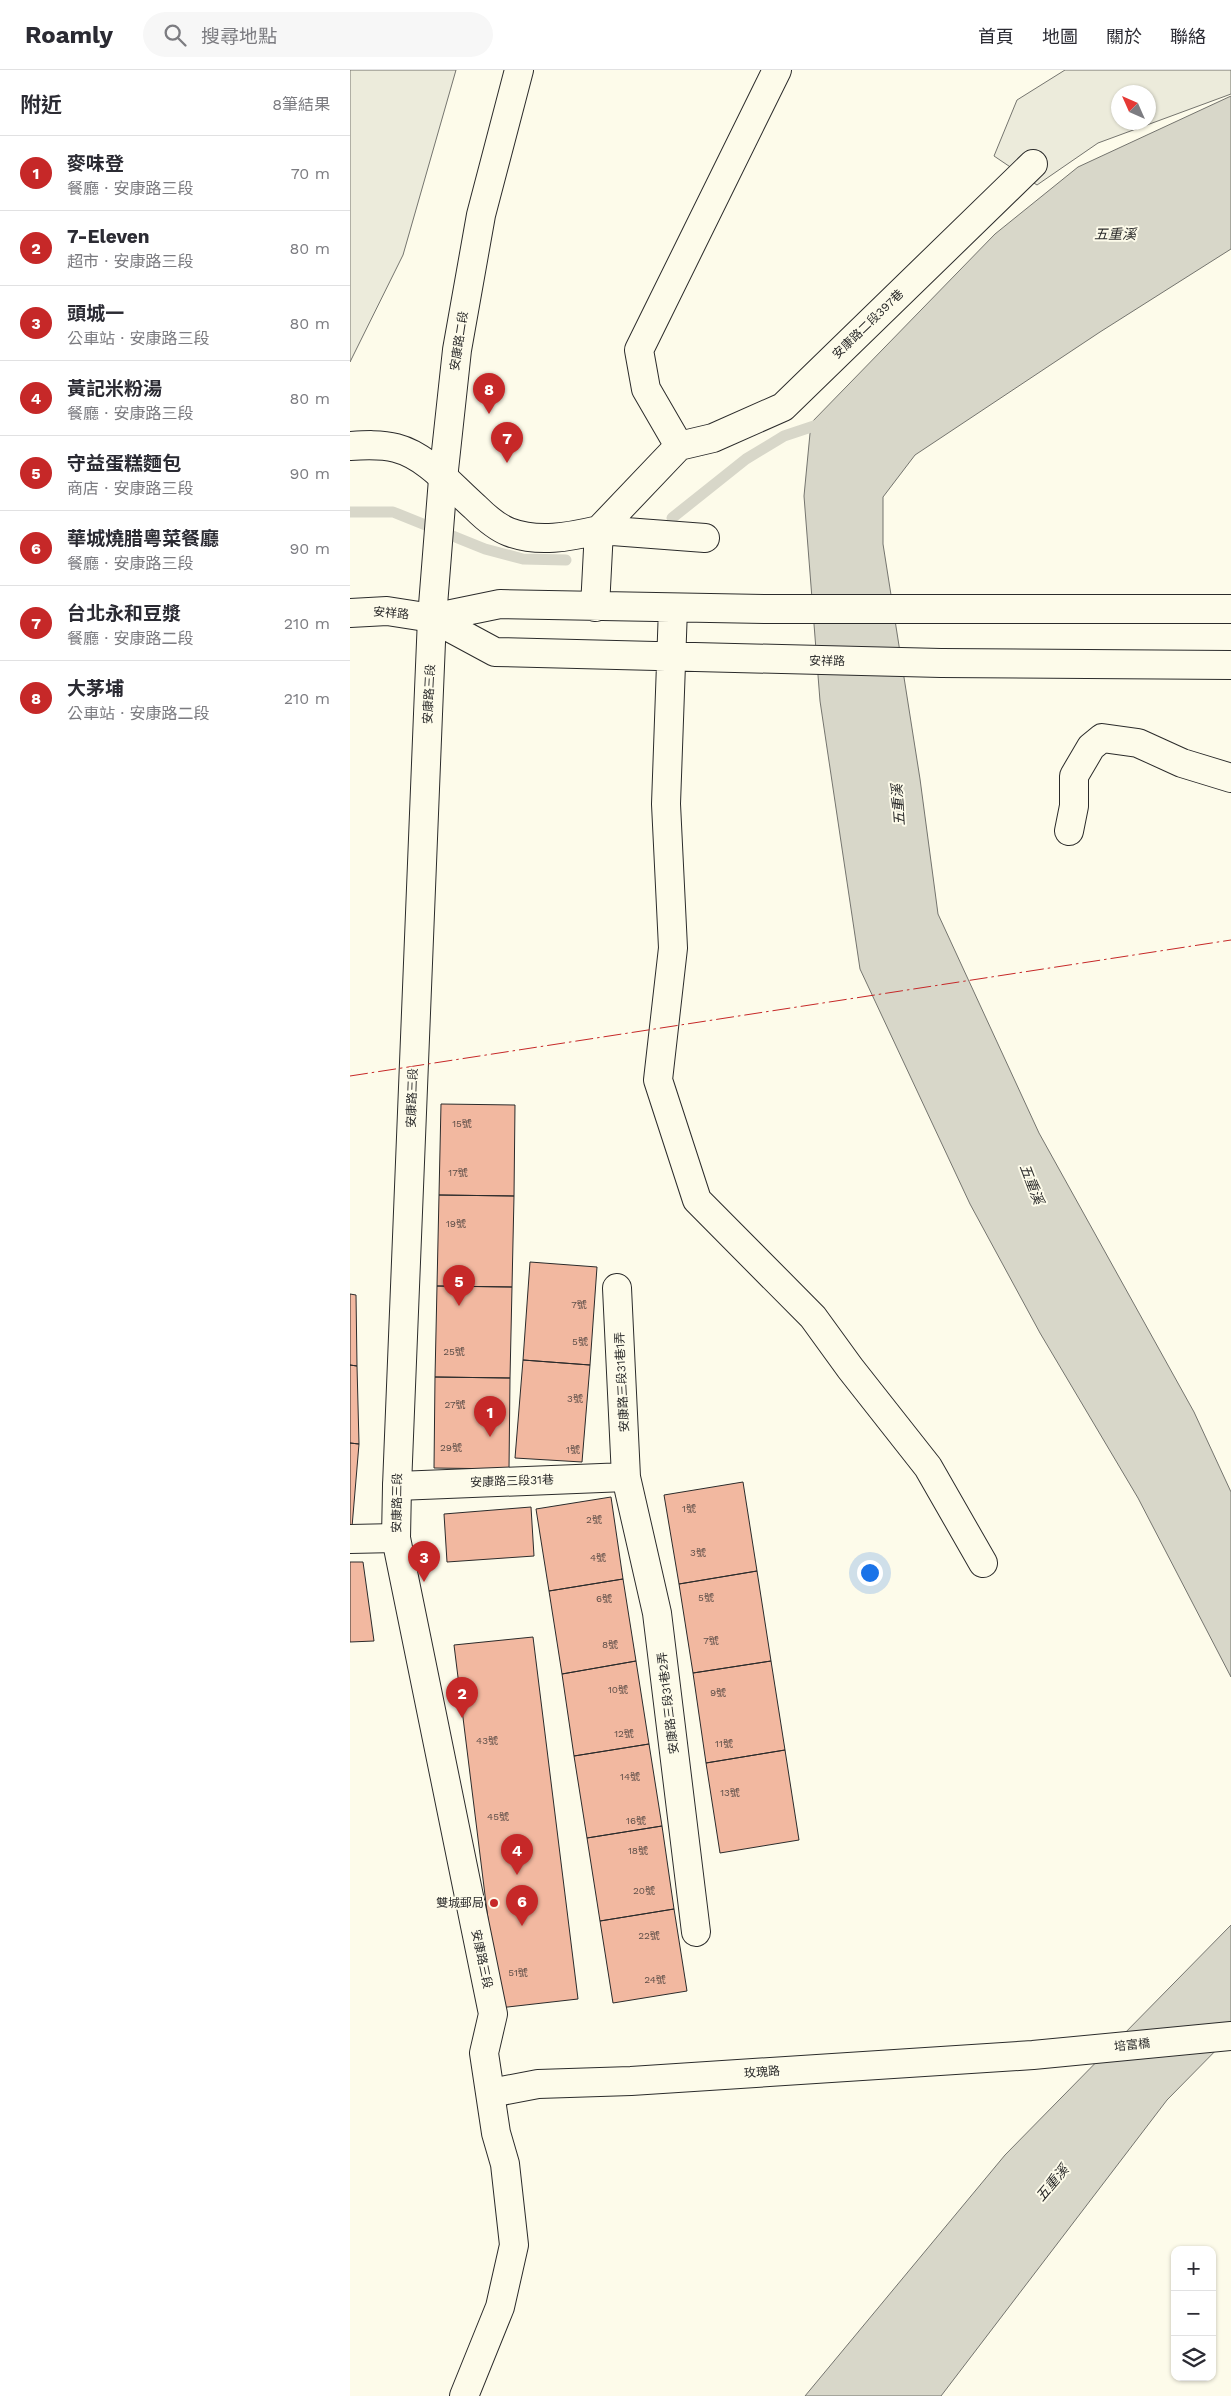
<!DOCTYPE html>
<html lang="zh-TW">
<meta charset="utf-8">
<style>
body{margin:0;font-family:"Work Sans","Noto Sans TC",sans-serif;background:#f7f7f7;color:#2b2b33}
.controls{position:absolute;right:15px;bottom:15px;display:grid;overflow:hidden;border-radius:10px;box-shadow:0 1px 4px #0004}
.controls button{width:45px;height:45px;display:grid;place-items:center;padding:0;border:0;border-bottom:1px solid #e1e1e2;background:#fff;color:#2b2b33;font:25px sans-serif}
.compass{position:absolute;left:761px;top:15px;width:45px;height:45px;border-radius:50%;background:#fff;box-shadow:0 1px 4px #0004;rotate:315deg}
.you{position:absolute;left:519px;top:1502px;width:18px;height:18px;margin:-12px;border:4px solid #fff;border-radius:50%;background:#1a73e8;box-shadow:0 0 0 8px #1a73e833}
.badge{display:grid;place-items:center;width:32px;height:32px;border-radius:50%;background:#c62828;color:#fff;font-size:16px;font-weight:700}
.pin{position:absolute;translate:-50% -41px;filter:drop-shadow(0 1px 2px #0008)}
.pin::after{content:'';position:absolute;top:26px;width:18px;height:15px;background:inherit;clip-path:polygon(0 0,100% 0,50% 100%)}
.list{margin:0;padding:0;list-style:none}
h2{display:flex;justify-content:space-between;align-items:center;height:65px;margin:0;padding:0 20px;font-size:21px}
h2 small{font-size:16px;font-weight:400;color:#7c7c81}
.list li{display:grid;grid-template-columns:32px 1fr auto;gap:15px;align-items:center;box-sizing:border-box;height:75px;padding:0 20px;border-top:1px solid #e1e1e2}
.list b{display:block;font-size:19px;white-space:nowrap}
.list p{margin:0;font-size:16px;white-space:nowrap;color:#7c7c81}
.list em{font-size:16px;font-style:normal;color:#7c7c81}
.icon{flex:none;width:28px;height:28px;fill:none;stroke:currentColor;stroke-width:2;stroke-linecap:round;stroke-linejoin:round}
.map{position:relative;flex:none;width:881px;height:2326px;overflow:hidden}
header{display:flex;align-items:center;gap:30px;box-sizing:border-box;height:70px;padding:0 25px;background:#fff;border-bottom:1px solid #e1e1e2}
header strong{font-size:24px}
nav{display:flex;gap:28px;margin-inline-start:auto;font-size:18px}
.search{width:350px;height:45px;background:#f7f7f7;display:flex;align-items:center;gap:12px;box-sizing:border-box;padding:0 18px;border-radius:28px;color:#7c7c81;font-size:19px}
main{display:flex}
aside{flex:1;background:#fff}
.map>svg:first-child{display:block}
</style>
<header>
<strong>Roamly</strong>
<div class="search"><svg class="icon" aria-label="search" viewBox="0 0 24 24"><circle cx="10" cy="10" r="6"/><path d="M15 15l6 6"/></svg>搜尋地點</div>
<nav><a>首頁</a><a>地圖</a><a>關於</a><a>聯絡</a></nav>
</header>
<main>
<aside>
<h2>附近<small>8筆結果</small></h2>
<ul class="list">
<li><span class="badge">1</span><div><b>麥味登</b><p>餐廳 · 安康路三段</p></div><em>70 m</em></li>
<li><span class="badge">2</span><div><b>7-Eleven</b><p>超市 · 安康路三段</p></div><em>80 m</em></li>
<li><span class="badge">3</span><div><b>頭城一</b><p>公車站 · 安康路三段</p></div><em>80 m</em></li>
<li><span class="badge">4</span><div><b>黃記米粉湯</b><p>餐廳 · 安康路三段</p></div><em>80 m</em></li>
<li><span class="badge">5</span><div><b>守益蛋糕麵包</b><p>商店 · 安康路三段</p></div><em>90 m</em></li>
<li><span class="badge">6</span><div><b>華城燒腊粵菜餐廳</b><p>餐廳 · 安康路三段</p></div><em>90 m</em></li>
<li><span class="badge">7</span><div><b>台北永和豆漿</b><p>餐廳 · 安康路二段</p></div><em>210 m</em></li>
<li><span class="badge">8</span><div><b>大茅埔</b><p>公車站 · 安康路二段</p></div><em>210 m</em></li>
</ul>
</aside>
<div class="map">
<svg width="881" height="2326" viewBox="0 0 881 2326">
<rect width="100%" height="100%" fill="#fdfbea"/>
<path fill="#ecebdb" stroke="#74746e" fill-rule="evenodd" d="M0 0H106L53 185 0 292Z
M715 0H881V24L748 73 687 115 644 86 667 30ZM768 22H798V52H768Z"/>
<path fill="#d8d7c9" stroke="#74746e" d="M881 26V179L750 262 565 385 533 427V474L570 709 588 844 689 1063 844 1342 881 1422V1607L788 1428 690 1263 620 1134 510 899 470 631 454 426 461 353 645 164 728 97Z
M881 1855V1965L817 2030 591 2326H455L655 2085Z"/>
<g fill="none" stroke-linecap="round" stroke-linejoin="round">
<path stroke="#d8d7c9" stroke-width="11" d="M0 442H43L135 479 173 489 216 490
M322 448 396 389 434 366 473 353"/>
</g>
<path fill="#f2b8a0" stroke="#2b2b2b" d="M91 1034 165 1035 164 1126 89 1125Z
M89 1125 164 1126 162 1217 87 1216Z
M180 1192 247 1197 240 1295 173 1290Z
M87 1216 162 1217 160 1308 85 1307Z
M0 1224 6 1225 7 1296 0 1295Z
M173 1290 240 1295 232 1392 165 1388Z
M0 1295 7 1296 9 1374 0 1373Z
M85 1307 160 1308 159 1399 84 1398Z
M0 1373 9 1374 2 1457H0Z
M393 1412 407 1501 329 1514 314 1425Z
M261 1427 273 1509 199 1521 186 1439Z
M181 1437 184 1486 97 1492 94 1444Z
M0 1492H13L24 1571 0 1572Z
M407 1501 421 1591 343 1603 329 1514Z
M273 1509 286 1591 212 1604 199 1521Z
M183 1567 228 1929 149 1938 104 1575Z
M286 1591 299 1674 224 1686 212 1604Z
M421 1591 435 1680 356 1693 343 1603Z
M299 1674 312 1756 237 1768 224 1686Z
M435 1680 449 1770 370 1783 356 1693Z
M312 1756 324 1839 250 1851 237 1768Z
M324 1839 337 1921 263 1933 250 1851Z"/>
<g fill="none" stroke-linecap="round" stroke-linejoin="round">
<g stroke="#2b2b2b" stroke-width="30">
<path id="minor" d="M0 376C15 375 31 374 46 378 77 386 101 416 125 437 134 446 146 457 159 462 188 473 219 467 249 460L245 537
M329 376 296 319 289 280 427 0
M249 460 329 376 363 368 433 337 683 94
M249 460 355 468
M323 538 316 734 323 878 308 1010 347 1130 463 1247 500 1298 578 1397 633 1493
M0 543 37 541 82 548 145 582 591 593 881 595
M82 548 150 534 416 539H881
M719 761 724 736V706L741 677 752 668 788 673 832 693 881 708
M267 1218 276 1407 307 1543 346 1862
M47 1416 276 1407
M0 1469 46 1468
M141 2023 188 2014 281 2011 683 1985 881 1966"/>
</g>
<g stroke="#2b2b2b" stroke-width="30">
<path id="major" d="M114 2326 150 2237 164 2175 155 2094 146 2063 134 1983 143 1944 46 1468 47 1416 78 644 82 548 93 409 107 280 131 145 169 0"/>
</g>
<use href="#minor" stroke="#fdfbea" stroke-width="28"/>
<use href="#major" stroke="#fdfbea" stroke-width="28"/>
<path stroke="#c62828" stroke-width="1" stroke-dasharray="18 4 2.5 4" stroke-linecap="butt" d="M0 1006 881 870"/>
</g>
<circle fill="#c62828" stroke="#fdfbea" stroke-width="2" cx="144" cy="1833" r="5"/>
<g text-anchor="middle" dominant-baseline="central" stroke-width="4" stroke-linejoin="round" paint-order="stroke">
<g font-size="10" fill="#5d4e48">
<text x="112" y="1053">15號</text>
<text x="108" y="1102">17號</text>
<text x="106" y="1153">19號</text>
<text x="229" y="1234">7號</text>
<text x="230" y="1271">5號</text>
<text x="104" y="1281">25號</text>
<text x="225" y="1328">3號</text>
<text x="105" y="1334">27號</text>
<text x="101" y="1377">29號</text>
<text x="223" y="1379">1號</text>
<text x="339" y="1438">1號</text>
<text x="244" y="1449">2號</text>
<text x="348" y="1482">3號</text>
<text x="248" y="1487">4號</text>
<text x="356" y="1527">5號</text>
<text x="254" y="1528">6號</text>
<text x="361" y="1570">7號</text>
<text x="260" y="1574">8號</text>
<text x="268" y="1619">10號</text>
<text x="368" y="1622">9號</text>
<text x="274" y="1663">12號</text>
<text x="137" y="1670">43號</text>
<text x="374" y="1673">11號</text>
<text x="280" y="1706">14號</text>
<text x="380" y="1722">13號</text>
<text x="148" y="1746">45號</text>
<text x="286" y="1750">16號</text>
<text x="288" y="1780">18號</text>
<text x="294" y="1820">20號</text>
<text x="299" y="1865">22號</text>
<text x="168" y="1902">51號</text>
<text x="305" y="1909">24號</text>
</g>
<g font-size="12" fill="#2b2b2b" stroke="#fdfbea">
<text transform="translate(518 254) rotate(-44)">安康路二段397巷</text>
<text transform="translate(109 271) rotate(-81)">安康路二段</text>
<text transform="translate(41 543) rotate(5)">安祥路</text>
<text transform="translate(477 591) rotate(1)">安祥路</text>
<text transform="translate(79 624) rotate(-87)">安康路三段</text>
<text transform="translate(62 1028) rotate(-88)">安康路三段</text>
<text transform="translate(272 1312) rotate(-93)">安康路三段31巷1弄</text>
<text transform="translate(162 1411) rotate(-2)">安康路三段31巷</text>
<text transform="translate(47 1433) rotate(-89)">安康路三段</text>
<text transform="translate(318 1633) rotate(-97)">安康路三段31巷2弄</text>
<text transform="translate(132 1889) rotate(78)">安康路三段</text>
<text transform="translate(782 1975) rotate(-6)">培富橋</text>
<text transform="translate(412 2002) rotate(-4)">玫瑰路</text>
</g>
<g font-size="12" fill="#2b2b2b" stroke="#fdfbea" text-anchor="end">
<text x="134" y="1833">雙城郵局</text>
</g>
<g font-size="14" font-style="italic" fill="#2b2b2b" stroke="#fdfbea">
<text x="765" y="164">五重溪</text>
<text transform="translate(548 735) rotate(-94)">五重溪</text>
<text transform="translate(682 1114) rotate(69)">五重溪</text>
<text transform="translate(702 2113) rotate(-50)">五重溪</text>
</g>
</g>
</svg>
<div class="controls">
<button>+</button>
<button>−</button>
<button><svg class="icon" aria-label="layers" viewBox="0 0 24 24"><path d="M12 4l9 5-9 5-9-5zM3 14l9 5 9-5"/></svg></button>
</div>
<svg class="compass" viewBox="-18 -18 36 36"><path d="M0-13l5 13h-10z" fill="#e53935"/><path d="M0 13l5-13h-10z" fill="#7c7c81"/></svg>
<div class="you"></div>
<div class="pin badge" style="left:140px;top:1367px">1</div>
<div class="pin badge" style="left:112px;top:1648px">2</div>
<div class="pin badge" style="left:74px;top:1512px">3</div>
<div class="pin badge" style="left:167px;top:1805px">4</div>
<div class="pin badge" style="left:109px;top:1236px">5</div>
<div class="pin badge" style="left:172px;top:1856px">6</div>
<div class="pin badge" style="left:157px;top:393px">7</div>
<div class="pin badge" style="left:139px;top:344px">8</div>
</div>
</main>
